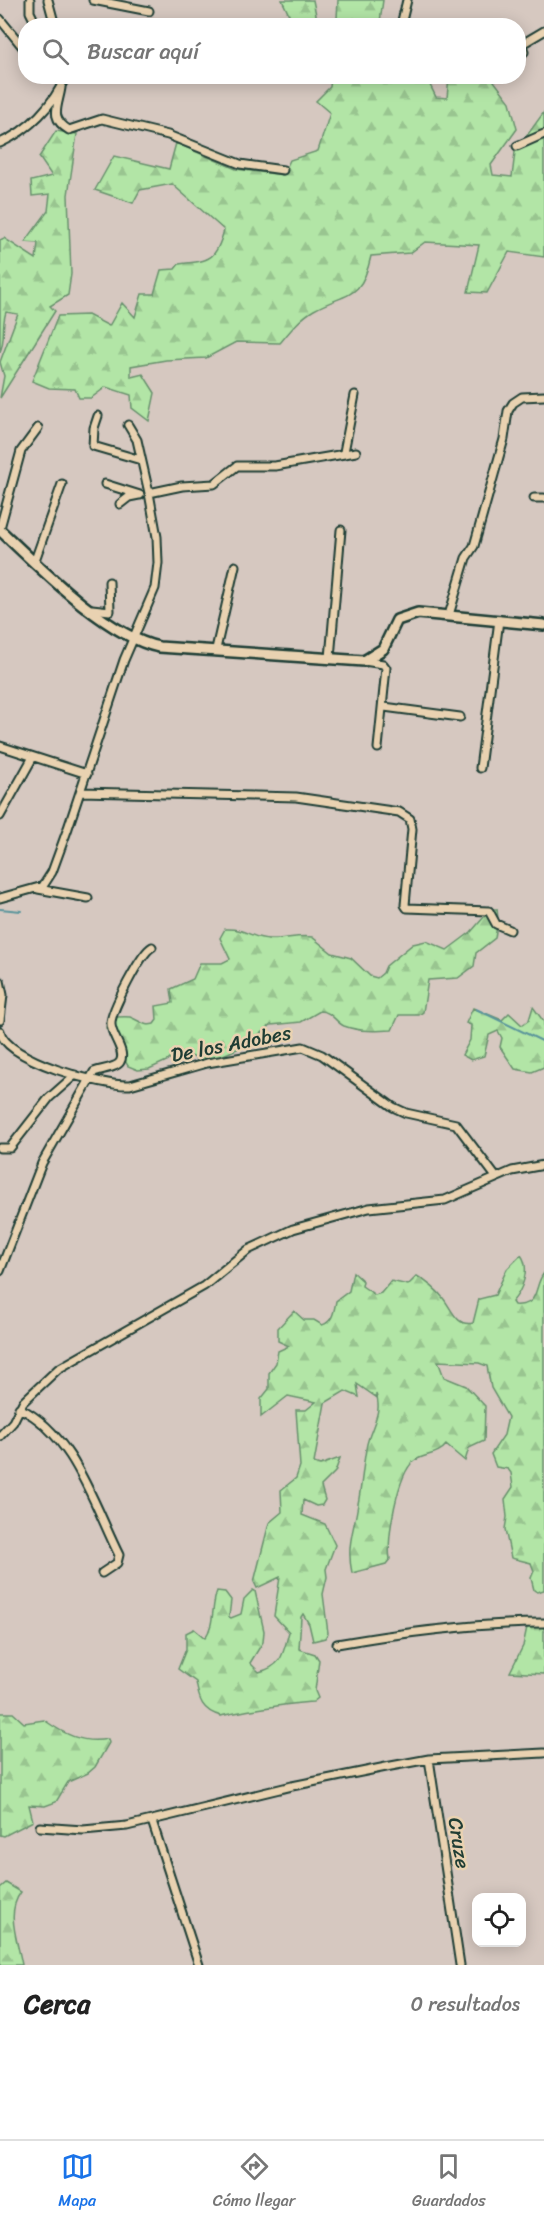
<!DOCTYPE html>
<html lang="es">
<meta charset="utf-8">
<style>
body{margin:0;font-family:Sriracha,sans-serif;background:#f2f2f2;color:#222}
.controls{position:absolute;right:18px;bottom:18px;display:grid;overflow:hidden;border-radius:12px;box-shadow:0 3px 15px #0003}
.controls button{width:54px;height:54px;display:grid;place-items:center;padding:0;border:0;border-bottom:2px solid #e0e0e0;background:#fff;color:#222;font:30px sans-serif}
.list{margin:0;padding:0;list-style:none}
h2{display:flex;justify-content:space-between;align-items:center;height:78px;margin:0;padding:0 24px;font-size:26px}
h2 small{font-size:20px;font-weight:400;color:#767676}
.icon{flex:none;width:33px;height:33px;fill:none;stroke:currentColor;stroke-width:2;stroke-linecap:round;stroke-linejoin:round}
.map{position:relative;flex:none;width:544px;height:1965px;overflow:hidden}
.search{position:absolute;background:#fff;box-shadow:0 3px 15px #0003;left:18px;right:18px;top:18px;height:66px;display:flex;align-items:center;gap:15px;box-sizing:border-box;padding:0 21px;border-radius:24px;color:#767676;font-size:22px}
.sheet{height:174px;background:#fff}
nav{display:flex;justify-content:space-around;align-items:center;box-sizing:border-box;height:84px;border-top:2px solid #e0e0e0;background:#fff;font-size:16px;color:#767676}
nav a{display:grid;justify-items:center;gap:3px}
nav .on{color:#1a73e8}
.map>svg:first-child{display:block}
</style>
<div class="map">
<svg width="544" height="1965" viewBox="0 0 544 1965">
<defs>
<pattern id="forest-firs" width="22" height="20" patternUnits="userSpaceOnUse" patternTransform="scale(1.5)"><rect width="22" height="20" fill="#b2e5a6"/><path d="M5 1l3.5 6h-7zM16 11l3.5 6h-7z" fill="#99c590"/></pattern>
</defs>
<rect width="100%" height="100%" fill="#d6c8c0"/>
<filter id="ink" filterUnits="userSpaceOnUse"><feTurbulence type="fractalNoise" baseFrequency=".0167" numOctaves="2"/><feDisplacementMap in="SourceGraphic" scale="12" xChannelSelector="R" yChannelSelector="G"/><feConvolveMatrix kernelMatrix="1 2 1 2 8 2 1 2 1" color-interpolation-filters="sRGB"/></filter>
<g filter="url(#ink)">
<path fill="url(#forest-firs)" stroke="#68916d" stroke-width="1.5" d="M282 0H313L318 25H290V17Z
M338 0H383L380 22 383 25H347L337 18Z
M331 77H426L436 97 447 98 449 77 468 81 491 77 510 102 517 129 491 165 493 175 512 177 515 152 544 112V257L509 252 487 293 468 292 479 245 425 242 410 253 371 256C361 302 346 292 314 310 300 318 290 331 280 343L236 342 206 358 166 360 131 366V377L143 374 155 393 149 421 132 408 131 395 106 387 91 398H79L75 389 49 388 32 381 58 316 88 315 109 326 122 303 135 317 142 294H154L161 270 175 269 179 264C209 261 216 261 224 230L172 184 140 190 133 203 95 190 114 156 169 169 176 143 236 169 283 175 290 160 318 151 330 113 316 101 330 87Z
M56 131 77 134 68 195 71 274 68 295 50 306 55 311 0 398 4 376 0 362 18 314 6 312C1 327 6 338 0 352V240L4 238 36 259 38 243 25 242 48 211 50 194 32 196 31 181 52 176 39 157Z
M491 909H497L498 919 495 938 476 953 474 966 458 978 428 980 423 1012 419 1015H399L392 1030C376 1031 360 1032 344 1026 335 1022 332 1011 320 1011L301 1022 271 1025 244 1046 214 1059 200 1060 184 1053 149 1069 138 1070 128 1066 106 1028 109 1018C116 1017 123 1016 130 1017 139 1020 144 1027 154 1024L157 1020 156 1006 173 1003 171 989 193 979 200 963H222L230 959 220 938 225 929C246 928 252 939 270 939 284 940 297 935 312 937L332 953 351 958 370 976 377 978 383 973 386 966 413 944 426 941 447 950 471 932Z
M533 1007 544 1022V1067L532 1072 515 1069 500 1047 502 1038 498 1031 489 1035 484 1056 471 1060 462 1055 470 1040 471 1025 466 1023 473 1008 502 1020 509 1013 522 1025 529 1020Z
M521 1255C531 1269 522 1291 512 1302L514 1305C541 1307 533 1286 544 1273V1590L537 1592 534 1590 531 1578 534 1571 531 1563 511 1558 505 1529 507 1517 505 1499 513 1487 511 1473 508 1469 496 1467 491 1454 504 1435 508 1417 491 1388 487 1366 479 1363 438 1361 444 1377 466 1386 485 1406 484 1441 469 1448 465 1461 446 1445C439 1455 424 1454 414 1461 398 1473 386 1539 390 1559L386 1564 352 1573C346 1545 354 1531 358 1504 362 1484 363 1463 367 1444 371 1427 383 1412 376 1394V1397L357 1384 359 1397 345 1391 325 1403 314 1463 320 1465 340 1458 335 1472 321 1486 325 1500 322 1505 316 1506 303 1500 302 1515 325 1524 335 1545 326 1569 327 1577 323 1594 328 1633 325 1638 313 1641 309 1624 303 1614 301 1617 299 1649 315 1654 319 1660 315 1691 318 1698 313 1702C289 1703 232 1713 221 1716 202 1711 199 1700 196 1682L178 1669 186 1649V1633L194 1629 205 1638C215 1624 211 1607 217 1591L225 1592 231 1600 229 1617 231 1618 241 1614 244 1599 253 1590 255 1591 264 1631 263 1642 250 1663 259 1672C283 1666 283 1653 289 1632L274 1616 280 1577 257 1588 254 1582 269 1523 282 1512 281 1490 296 1478 300 1466 296 1410H306L316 1402 288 1396 261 1417V1399L269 1389V1373L276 1363 278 1351 289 1346 278 1341V1328L294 1311 304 1320H314L322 1325C333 1322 334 1311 336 1301L349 1291 353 1272 363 1281 362 1286 375 1295 381 1293 391 1281 408 1285 417 1276C427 1282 436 1289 443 1298 452 1309 456 1327 473 1323L479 1299 495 1295 507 1269Z
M544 1625V1674L510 1672 523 1646 527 1627Z
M0 1713H13L24 1723 44 1720C64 1734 82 1744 108 1739L109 1743 95 1767 88 1773 68 1782 56 1802 45 1806 29 1805 33 1821 4 1836 0 1835Z
M6 1883 21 1892C5 1913 18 1941 22 1965H0V1888Z"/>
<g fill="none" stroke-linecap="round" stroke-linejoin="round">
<path stroke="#5a959b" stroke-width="2" d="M0 909 21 911
M476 1009 544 1042"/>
<g stroke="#1f3d34" stroke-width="11">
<path id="street" d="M30 0V12L37 26
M48 0 55 26
M93 0 149 11
M0 19 26 51
M401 25 407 0
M524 52 522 44 544 31
M61 88C58 107 49 118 69 130L102 119 168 135 240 164 283 170
M0 143C29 130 53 106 66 76
M517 146 544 134
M98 416 94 428 93 446 141 460
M128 425 137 440 149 493
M344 452 355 395
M105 484 140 495
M534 498H544
M120 504 129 497 139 495
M0 528 21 451 38 428
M34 563 62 484
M92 609 110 611 109 582
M449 615 466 558 474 546 504 439 508 411 513 403 522 397 544 396
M216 649 235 566
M330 658 341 530
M364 661 383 664 386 668 378 748
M384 707 460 717
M0 746 87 774
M480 768 499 620
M81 792 296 797 399 812 410 819 412 829 405 905 407 908 489 911 496 924 510 930
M0 816 33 757
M38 889 88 898
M0 898 43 886 52 872 68 828 124 660 155 588 158 563 157 537 149 493 182 486 214 484 237 466H275L356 452
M0 981 3 995 0 1020
M0 1031C5 1060 104 1087 130 1085L207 1063 303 1047 322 1055 393 1107 406 1113 456 1124 496 1177
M0 1148H10L49 1098 75 1075
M0 1271 42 1163 94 1072C101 1069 116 1068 120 1062 127 1051 110 1035 111 1023 111 1011 141 953 152 947
M19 1408C73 1433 94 1505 119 1555L117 1563 102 1573
M0 1436 13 1422 23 1402 58 1369 204 1286 248 1250 293 1229 369 1208 445 1200 512 1171 544 1165
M337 1644C406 1632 474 1623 544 1623
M429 1759 460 1965
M152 1821 199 1965
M40 1827 83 1830 127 1826 292 1786 391 1766 429 1759 544 1753"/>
</g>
<g stroke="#1f3d34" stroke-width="14">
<path id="secondary" d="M0 530C39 567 107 636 159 647L364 661 383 649 397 620 418 613 544 625"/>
</g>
<use href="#street" stroke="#e9d2b1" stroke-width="7"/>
<use href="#secondary" stroke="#e9d2b1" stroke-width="9"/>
</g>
</g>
<g text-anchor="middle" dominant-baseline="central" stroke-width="5" stroke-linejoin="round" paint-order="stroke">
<g font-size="20" fill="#1f3d34" stroke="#e9d2b1">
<text transform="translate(231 1044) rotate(-11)">De los Adobes</text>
<text transform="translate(459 1843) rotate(81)">Cruze</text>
</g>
</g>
</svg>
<div class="controls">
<button><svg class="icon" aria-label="locate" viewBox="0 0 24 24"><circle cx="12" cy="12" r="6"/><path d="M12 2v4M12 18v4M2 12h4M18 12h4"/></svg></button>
</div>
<div class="search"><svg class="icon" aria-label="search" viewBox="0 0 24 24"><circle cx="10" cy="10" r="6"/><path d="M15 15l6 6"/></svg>Buscar aquí</div>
</div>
<section class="sheet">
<h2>Cerca<small>0 resultados</small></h2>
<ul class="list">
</ul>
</section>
<nav>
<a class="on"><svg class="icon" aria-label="map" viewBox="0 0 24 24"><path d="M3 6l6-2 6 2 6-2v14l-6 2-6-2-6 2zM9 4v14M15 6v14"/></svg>Mapa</a>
<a><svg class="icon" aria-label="directions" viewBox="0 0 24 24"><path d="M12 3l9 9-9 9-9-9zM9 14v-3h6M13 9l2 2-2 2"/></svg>Cómo llegar</a>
<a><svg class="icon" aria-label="saved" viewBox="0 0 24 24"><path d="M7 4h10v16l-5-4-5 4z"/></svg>Guardados</a>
</nav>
